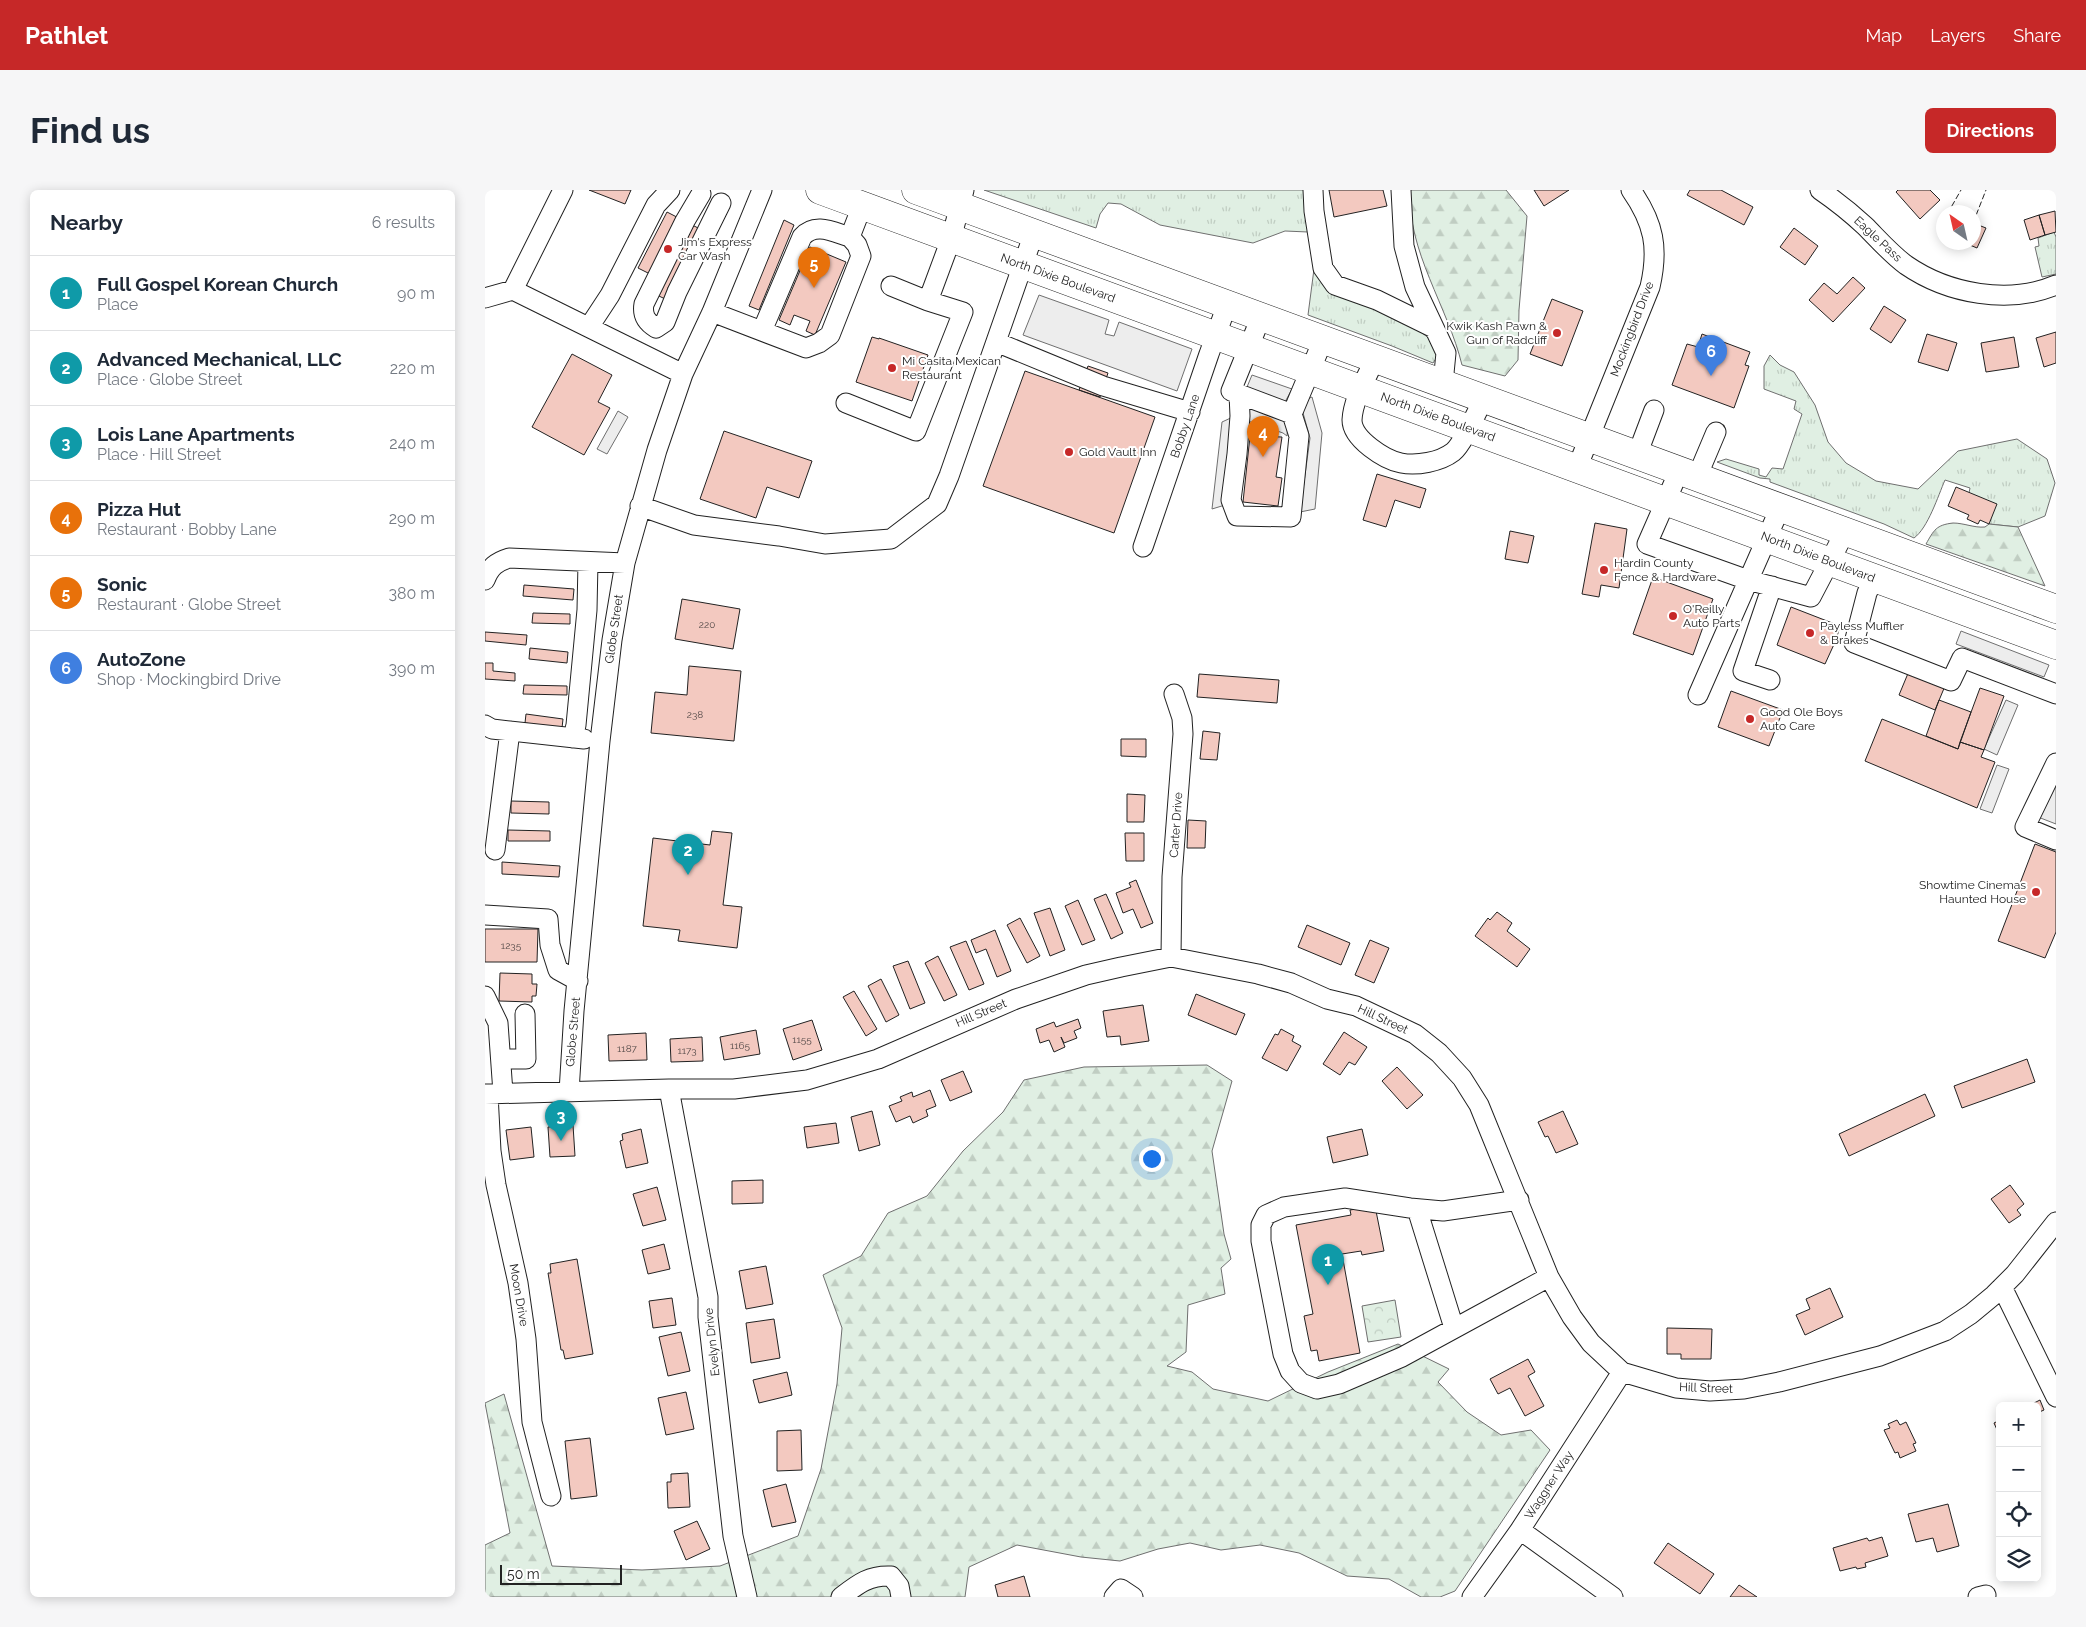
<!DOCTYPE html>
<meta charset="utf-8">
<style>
body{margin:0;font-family:Raleway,sans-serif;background:#f6f6f7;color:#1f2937}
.controls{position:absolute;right:15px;bottom:15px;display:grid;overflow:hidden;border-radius:8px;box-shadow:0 2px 12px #0003}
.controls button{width:45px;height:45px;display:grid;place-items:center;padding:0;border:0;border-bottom:1px solid #e0e1e3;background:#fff;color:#1f2937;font:25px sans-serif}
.compass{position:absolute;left:1451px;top:15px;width:45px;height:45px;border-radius:50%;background:#fff;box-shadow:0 2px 12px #0003;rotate:326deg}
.scale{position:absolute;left:15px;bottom:12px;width:122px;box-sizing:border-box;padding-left:5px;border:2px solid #222;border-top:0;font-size:14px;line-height:18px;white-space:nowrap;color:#222;-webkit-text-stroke:4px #fff;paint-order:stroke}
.you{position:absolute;left:666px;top:968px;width:18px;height:18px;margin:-12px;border:4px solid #fff;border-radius:50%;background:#1a73e8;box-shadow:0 0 0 8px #1a73e833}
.badge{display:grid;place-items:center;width:32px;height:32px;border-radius:50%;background:#c62828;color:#fff;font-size:16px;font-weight:700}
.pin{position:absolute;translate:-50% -41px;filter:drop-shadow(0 1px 2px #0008)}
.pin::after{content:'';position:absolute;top:26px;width:18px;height:15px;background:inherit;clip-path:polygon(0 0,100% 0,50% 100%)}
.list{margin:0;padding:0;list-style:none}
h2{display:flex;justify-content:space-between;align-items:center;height:65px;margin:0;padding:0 20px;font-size:21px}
h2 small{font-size:16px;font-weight:400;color:#747a83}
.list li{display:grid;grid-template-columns:32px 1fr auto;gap:15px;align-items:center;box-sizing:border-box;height:75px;padding:0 20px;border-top:1px solid #e0e1e3}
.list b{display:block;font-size:19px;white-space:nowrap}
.list p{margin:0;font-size:16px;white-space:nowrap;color:#747a83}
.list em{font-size:16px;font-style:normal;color:#747a83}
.icon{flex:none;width:28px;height:28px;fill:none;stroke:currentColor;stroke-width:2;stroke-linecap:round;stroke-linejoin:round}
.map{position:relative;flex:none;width:1571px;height:1407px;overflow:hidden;border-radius:8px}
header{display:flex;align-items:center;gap:30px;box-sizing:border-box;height:70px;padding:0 25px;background:#c62828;color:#fff}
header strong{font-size:24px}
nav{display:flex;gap:28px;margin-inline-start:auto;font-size:18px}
.intro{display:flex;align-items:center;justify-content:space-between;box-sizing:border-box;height:120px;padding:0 30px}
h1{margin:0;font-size:35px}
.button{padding:12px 22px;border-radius:8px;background:#c62828;color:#fff;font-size:18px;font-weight:700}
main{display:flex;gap:30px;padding:0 30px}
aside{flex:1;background:#fff;border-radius:8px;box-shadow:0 2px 12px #0003}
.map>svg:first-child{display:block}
</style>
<header>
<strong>Pathlet</strong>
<nav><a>Map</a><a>Layers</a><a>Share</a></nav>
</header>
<div class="intro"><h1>Find us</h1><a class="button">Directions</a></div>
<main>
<aside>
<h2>Nearby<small>6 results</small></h2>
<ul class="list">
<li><span class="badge" style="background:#0f9aa8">1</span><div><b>Full Gospel Korean Church</b><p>Place</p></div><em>90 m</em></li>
<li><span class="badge" style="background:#0f9aa8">2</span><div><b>Advanced Mechanical, LLC</b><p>Place · Globe Street</p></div><em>220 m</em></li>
<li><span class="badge" style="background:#0f9aa8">3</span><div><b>Lois Lane Apartments</b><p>Place · Hill Street</p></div><em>240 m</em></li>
<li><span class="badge" style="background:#e8710a">4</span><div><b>Pizza Hut</b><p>Restaurant · Bobby Lane</p></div><em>290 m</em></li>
<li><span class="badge" style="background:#e8710a">5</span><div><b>Sonic</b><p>Restaurant · Globe Street</p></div><em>380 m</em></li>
<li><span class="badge" style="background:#3f7fe0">6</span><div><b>AutoZone</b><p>Shop · Mockingbird Drive</p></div><em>390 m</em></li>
</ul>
</aside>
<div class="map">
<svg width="1571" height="1407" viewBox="0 0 1571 1407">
<defs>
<pattern id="grass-tufts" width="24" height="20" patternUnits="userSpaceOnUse" patternTransform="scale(1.25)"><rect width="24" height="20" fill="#e0efe3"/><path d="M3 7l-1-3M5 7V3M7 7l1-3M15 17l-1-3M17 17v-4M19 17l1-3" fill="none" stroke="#c0cdc2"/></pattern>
<pattern id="forest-firs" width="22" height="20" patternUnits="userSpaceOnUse" patternTransform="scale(1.25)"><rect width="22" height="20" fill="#e0efe3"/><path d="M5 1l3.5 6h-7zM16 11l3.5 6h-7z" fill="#c0cdc2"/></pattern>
<pattern id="park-crowns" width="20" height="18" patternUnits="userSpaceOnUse" patternTransform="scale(1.25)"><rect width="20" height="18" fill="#e0efe3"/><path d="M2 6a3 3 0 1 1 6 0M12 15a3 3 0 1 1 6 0" fill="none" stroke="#c0cdc2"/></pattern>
</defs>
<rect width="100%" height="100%" fill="#fff"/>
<path fill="url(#grass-tufts)" stroke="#6f6f6f" d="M499 0H821L823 42 800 41 768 53 675 35 636 14 623 13 615 24 611 38Z
M1569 42 1571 47V84L1557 87 1550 57 1554 56 1553 48Z
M829 79C842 89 855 101 869 109 895 124 944 135 954 164L948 173 907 156 823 125Z
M1285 165 1295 175 1309 182 1330 215 1343 252 1361 273 1391 291 1433 299 1473 261 1532 249 1562 269 1570 293 1560 326 1533 337 1504 334 1484 303 1485 298 1460 290C1453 306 1443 338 1429 348L1399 334 1285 292V289L1275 288 1232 272 1241 269 1274 279V285L1281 287 1287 278 1298 279 1317 224 1309 219 1311 211 1279 199V176Z"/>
<path fill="url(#forest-firs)" stroke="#6f6f6f" d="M925 0H1021L1042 26 1034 120 1033 170 1020 186 977 175C963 117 922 61 925 0Z
M1468 333C1479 333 1489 338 1500 337L1504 334 1533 337 1560 396 1441 354C1449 340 1451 335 1468 333Z
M722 875 747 891 727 961 739 1044 746 1069 736 1078 740 1104 703 1115 701 1162 682 1176 707 1182 728 1199 783 1211 843 1182 913 1154 964 1179 953 1192 982 1222 1016 1245 1046 1240 1065 1260 970 1401 955 1407H936L904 1389 862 1386 814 1363 775 1355 736 1360 705 1353 673 1359 635 1371 596 1367 532 1355 484 1377 480 1407H0V1355L25 1343 0 1213 19 1204 67 1376 157 1380 235 1376 313 1346 336 1279 352 1194 357 1138 338 1085 376 1066 403 1023 442 1006 478 961 518 922 539 890 599 877Z"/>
<path fill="url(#park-crowns)" stroke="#6f6f6f" d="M910 1110 916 1147 883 1152 877 1116Z"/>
<path fill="#ededed" stroke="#6f6f6f" d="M554 105 624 130 620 144 629 146 634 132 707 159 692 201 538 145Z
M767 185 807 199 800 212 762 197Z
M827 207 837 243 830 319 815 322 825 248 815 212Z
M764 217 803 231 802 246 798 243 763 231Z
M133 221 143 227 122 264 112 259Z
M750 226 740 315 727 319 737 232Z
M1476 441 1564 475 1559 487 1471 454Z
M1521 510 1533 515 1512 565 1499 559Z
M1512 575 1524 579 1507 623 1495 619Z
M1571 595V634L1553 627 1562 603Z"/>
<path fill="#f3c9c0" stroke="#222" d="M104 0H146L140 14Z
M844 0H898L902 16 849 27Z
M1049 0H1084L1059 16Z
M1205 0H1236L1268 17 1259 35 1202 5Z
M1413 0H1445L1455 10 1435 29 1411 2Z
M1570 21 1571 42 1560 45 1554 25Z
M182 22 215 39 183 98 200 106 195 116 157 98 165 84 153 78Z
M1554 25 1560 45 1545 50 1539 30Z
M299 30 309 35 274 120 264 116Z
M1488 33 1501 38 1492 58 1480 53 1488 52Z
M1309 38 1333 56 1320 75 1295 57Z
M325 57 361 72 330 145 321 141 325 131 309 125 305 135 294 130Z
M1368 87 1380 98 1348 132 1324 110 1339 93 1352 104Z
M1067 109 1098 121 1077 176 1045 164Z
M1399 116 1421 130 1406 153 1385 139Z
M1571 142V173L1559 177 1551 148Z
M1217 144 1265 162 1260 175 1264 176 1249 218 1187 195 1202 154 1213 157Z
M1442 144 1472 153 1463 181 1433 172Z
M387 147 394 149V148L443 165 427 211 371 192Z
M1529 147 1534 177 1501 182 1496 153Z
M87 164 127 185 113 212 125 218 99 265 47 237Z
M603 176 623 183 615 207 594 200Z
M540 181 670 227 629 343 498 296Z
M239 241 327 271 314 308 282 297 271 328 215 309Z
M765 246 797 247 791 287 797 288 793 316 758 312Z
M892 284 941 299 935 318 910 310 901 337 878 330Z
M1471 297 1512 314 1504 334 1495 330 1493 334 1482 329 1484 325 1463 316Z
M1110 333 1142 339 1134 398 1116 395 1114 407 1097 404Z
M1025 341 1049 346 1043 373 1020 369Z
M1168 387 1228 409 1208 465 1148 444Z
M39 395 89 399 88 410 38 406Z
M197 409 255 419 248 459 190 449Z
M1306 417 1355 436 1351 450 1340 474 1292 455Z
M48 423 85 424V434L47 433Z
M0 442 42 445 41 455 0 451Z
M45 458 83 462 82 473 44 469Z
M0 473H8V481L30 483V491L0 489Z
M204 476 256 481 249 551 166 543 170 502 202 505Z
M1424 481 1460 496 1450 520 1414 505Z
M714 484 794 490 792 513 712 507Z
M39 495 82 496V505L38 504Z
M1495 498 1519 506 1499 560 1475 552Z
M1246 501 1298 520 1284 556 1233 537Z
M1454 510 1486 522 1473 559 1441 546Z
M41 524 78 529 77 538 40 533Z
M1397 529 1473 559 1475 552 1499 560 1496 567 1510 572 1492 618 1380 571Z
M718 541 735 543 732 570 715 569Z
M636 549H661V567L636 566Z
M642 604 660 605 659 632H642Z
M26 611 64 612V624L26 623Z
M703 630 721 631 720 658H702Z
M23 640 65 641V651H23Z
M227 641 247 643 238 715 257 717 252 758 193 751 195 740 158 736 168 648 225 655Z
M640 643H659V671H641Z
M1550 654 1571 662V742L1560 768 1513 751Z
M17 672 75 676 74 687 17 684Z
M651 690 668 733 656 738 648 719 638 723 631 703 646 697 644 693Z
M621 704 638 743 626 749 609 709Z
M593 710 610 750 597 755 580 716Z
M565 718 580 760 565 766 549 723Z
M1012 722 1027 733 1022 741 1045 759 1032 777 990 746 1003 728 1005 730Z
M535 728 555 766 542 773 522 735Z
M822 735 865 753 856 775 813 757Z
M0 739H53L52 772H0Z
M510 740 526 781 512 787 501 759 491 763 486 750Z
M885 750 904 758 889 793 870 785Z
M481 751 499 794 484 800 465 757Z
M453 766 472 805 459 811 440 773Z
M423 771 440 813 425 819 408 776Z
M15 783 47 784V794H52L51 806H47V812L14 811Z
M396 789 414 825 401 832 383 796Z
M369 801 392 839 381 846 358 807Z
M711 804 760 824 751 845 703 825Z
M658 815 664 851 636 855 635 846 622 847 618 821Z
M593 829 596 838 589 841 592 848 579 853 576 847 580 857 569 862 564 850 555 853 551 839 569 832 571 837Z
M327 830 337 860 308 870 298 839Z
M796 839 809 846 807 851 816 856 802 881 777 868 790 844 793 845Z
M271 840 275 864 239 870 235 847Z
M859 842 882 857 870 875 864 872 855 885 838 874Z
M161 843 162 870 124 871 123 845Z
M217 847 218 871 186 872 185 849Z
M1542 869 1550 892 1477 918 1469 896Z
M912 877 938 905 922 919 897 891Z
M478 881 487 902 465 911 456 890Z
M445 900 451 916 441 920 443 926 428 933 425 926 411 932 404 916 417 911 415 907 427 902 428 907Z
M1440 904 1450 926 1364 966 1354 944Z
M387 921 395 955 374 961 366 927Z
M1078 921 1093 954 1071 963 1063 946 1060 947 1053 932Z
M351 933 354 953 322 958 319 937Z
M88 935 90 966 65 967 63 937Z
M46 937 49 967 25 970 21 940Z
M156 939 163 973 141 978 135 951 138 950 137 944Z
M877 939 883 965 848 973 842 947Z
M278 990V1013L247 1014V991Z
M1525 995 1539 1014 1532 1020 1536 1025 1524 1033 1506 1009Z
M172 997 181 1030 158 1036 148 1004Z
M890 1016 899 1061 877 1065 876 1061 857 1064 875 1163 834 1171 832 1160 826 1161 819 1126 828 1124 811 1035 866 1025 865 1020Z
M179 1054 185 1079 163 1084 157 1060Z
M92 1069 108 1164 80 1169 78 1160H76L63 1083H66L65 1074Z
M281 1076 288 1114 261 1119 254 1081Z
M1345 1098 1358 1127 1320 1145 1311 1125 1325 1119 1321 1109Z
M187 1108 191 1135 168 1138 164 1111Z
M289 1129 295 1168 266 1173 261 1133Z
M1182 1138 1227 1139 1226 1169H1196V1164H1182Z
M196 1142 205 1181 183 1186 174 1147Z
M1043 1169 1050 1182 1043 1186 1059 1216 1040 1226 1025 1198 1013 1204 1005 1189Z
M302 1182 307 1205 274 1213 268 1190Z
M201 1202 209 1239 181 1245 173 1208Z
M1555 1210 1559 1220 1552 1223V1216H1543Z
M1412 1230 1415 1235 1421 1232 1431 1253 1428 1254 1431 1261 1415 1268 1413 1262 1410 1263 1399 1240 1405 1238 1403 1234Z
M1515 1230V1241L1513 1242 1509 1233Z
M316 1240 317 1280 292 1281V1241Z
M105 1248 112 1306 86 1309 80 1251Z
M203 1283 205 1317 183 1318 182 1292H186V1284Z
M301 1294 311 1332 287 1337 278 1300Z
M1463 1314 1474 1356 1452 1362 1448 1348 1431 1352 1423 1324Z
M212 1331 225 1359 201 1370 189 1341Z
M1397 1347 1403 1366 1380 1373 1381 1377 1372 1379 1371 1377 1355 1381 1348 1358 1382 1348 1384 1351Z
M1183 1353 1229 1384 1215 1404 1169 1373Z
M539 1386 545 1407H513L510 1395Z
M1254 1395 1272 1407H1245Z"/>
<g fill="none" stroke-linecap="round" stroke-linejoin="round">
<g stroke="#222" stroke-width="21">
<path id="minor" d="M828 0 829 21 838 78 850 95 892 110 949 138
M916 0 919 56 930 97 961 163 958 193
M1335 0C1351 11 1366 23 1380 36 1393 49 1406 64 1421 75 1463 104 1524 115 1571 95
M216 4 200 31 159 114C157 125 161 132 171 138L180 132 192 102 236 13
M406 96 443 111
M28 100 78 0
M0 108 28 100 198 184
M227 122 321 158 334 153 345 145 376 66 372 55 365 47 377 16
M776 127 746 201 807 224 838 150
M104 137 125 105 171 15 185 0
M277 141 317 47C330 32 348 42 365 47
M511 152 618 196 705 222
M890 169C882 187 868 209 867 230 867 249 900 270 916 273 932 276 955 272 968 262 978 254 992 221 999 208
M754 204 755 226 752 264 746 310 752 326 806 327 814 246 807 224
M361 213 431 241 478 122 443 111 466 49 479 0
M1152 265 1169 220
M1092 278 1165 97C1174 58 1169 33 1146 0
M1194 281 1162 354 1263 390 1326 407 1360 342
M1212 287 1231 242
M155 316 209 335 294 346 340 354 406 349 452 314 464 286 549 43
M658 357 724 164 742 115
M1389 388 1382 403 1369 453 1466 491 1477 468 1571 504
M0 390C5 377 11 372 24 368L140 373
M1285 490 1258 481 1287 396
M1213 505 1295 318
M0 535 7 539 99 549
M88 548 91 535 102 420 103 372
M1571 573 1540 637 1571 650
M10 660 25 541
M0 725 63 729 65 755 73 780 93 791
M686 767 687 687 698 544 697 528 689 504
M0 806 13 833 18 903
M16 869H41L40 824
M184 899 223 1107V1127L248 1346 262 1407
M84 902 89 821 115 551 127 450 140 373 172 260 198 184 227 122 277 0
M0 904 184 899H249L322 890 393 869 531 809 601 785 636 777 686 767 773 784 806 793 842 809 871 816 930 844 954 863 977 888 994 915 1064 1087 1087 1127 1106 1153 1137 1182 1191 1198 1225 1201 1259 1199 1294 1192 1395 1166 1460 1141 1486 1124 1509 1105 1530 1084 1571 1032
M3 904 6 961 11 995 33 1093 41 1149 47 1232 66 1306
M1034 1010 958 1021 925 1018 860 1008 799 1017 781 1025 776 1035V1051L798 1164 805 1181 816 1193 832 1199 854 1194 917 1167 1064 1087
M932 1019 969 1138
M1517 1097 1571 1207
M1035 1340 1128 1407
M356 1407C373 1394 384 1385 406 1386L414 1396 416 1407
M629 1407 636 1399 648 1407
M987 1407 1035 1340 1137 1182
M1493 1407 1501 1405"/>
</g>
<g stroke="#222" stroke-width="29">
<path id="highway" d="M335 0 1571 455
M431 0 1571 419"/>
</g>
<use href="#minor" stroke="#fff" stroke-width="19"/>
<use href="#highway" stroke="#fff" stroke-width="28"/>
<path stroke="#222" stroke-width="1" stroke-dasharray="6 2.5" stroke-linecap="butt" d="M1467 22 1464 21 1476 0
M1488 33 1501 0"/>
</g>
<g fill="#c62828" stroke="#fff" stroke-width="2">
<circle cx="183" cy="59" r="5"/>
<circle cx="1072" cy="143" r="5"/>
<circle cx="407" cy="178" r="5"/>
<circle cx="584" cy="262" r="5"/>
<circle cx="1119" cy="380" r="5"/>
<circle cx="1188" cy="426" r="5"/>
<circle cx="1325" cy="443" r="5"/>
<circle cx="1265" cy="529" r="5"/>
<circle cx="1551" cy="702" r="5"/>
</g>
<g text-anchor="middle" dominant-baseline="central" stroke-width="4" stroke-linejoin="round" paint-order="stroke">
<g font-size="10" fill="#564c4a">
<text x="222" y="434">220</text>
<text x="210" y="524">238</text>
<text x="26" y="755">1235</text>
<text x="317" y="849">1155</text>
<text x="255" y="855">1165</text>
<text x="142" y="858">1187</text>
<text x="202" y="860">1173</text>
</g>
<g font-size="12" fill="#222" stroke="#fff">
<text transform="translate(1393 49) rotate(43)">Eagle Pass</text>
<text transform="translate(573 88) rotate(20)">North Dixie Boulevard</text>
<text transform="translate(1147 139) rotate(-69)">Mockingbird Drive</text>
<text transform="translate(953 227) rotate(20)">North Dixie Boulevard</text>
<text transform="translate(700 236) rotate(-71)">Bobby Lane</text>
<text transform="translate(1333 367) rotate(21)">North Dixie Boulevard</text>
<text transform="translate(129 439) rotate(-82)">Globe Street</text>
<text transform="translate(691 635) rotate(-86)">Carter Drive</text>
<text transform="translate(496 823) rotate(-23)">Hill Street</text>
<text transform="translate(898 829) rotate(25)">Hill Street</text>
<text transform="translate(88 842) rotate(-85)">Globe Street</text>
<text transform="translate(34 1105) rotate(80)">Moon Drive</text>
<text transform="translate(227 1152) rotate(-96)">Evelyn Drive</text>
<text transform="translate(1221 1198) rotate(2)">Hill Street</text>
<text transform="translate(1064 1295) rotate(-57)">Waggner Way</text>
</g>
<g font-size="12" fill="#222" stroke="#fff" text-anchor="start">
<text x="193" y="52">Jim's Express<tspan x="193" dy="14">Car Wash</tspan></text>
<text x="1062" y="136" text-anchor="end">Kwik Kash Pawn &amp;<tspan x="1062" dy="14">Gun of Radcliff</tspan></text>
<text x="417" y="171">Mi Casita Mexican<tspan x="417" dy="14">Restaurant</tspan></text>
<text x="594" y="262">Gold Vault Inn</text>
<text x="1129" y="373">Hardin County<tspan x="1129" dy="14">Fence &amp; Hardware</tspan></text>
<text x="1198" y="419">O'Reilly<tspan x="1198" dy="14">Auto Parts</tspan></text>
<text x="1335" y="436">Payless Muffler<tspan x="1335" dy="14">&amp; Brakes</tspan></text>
<text x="1275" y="522">Good Ole Boys<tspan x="1275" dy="14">Auto Care</tspan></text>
<text x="1541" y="695" text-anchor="end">Showtime Cinemas<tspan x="1541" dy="14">Haunted House</tspan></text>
</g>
</g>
</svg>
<div class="controls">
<button>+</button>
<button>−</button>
<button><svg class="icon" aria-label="locate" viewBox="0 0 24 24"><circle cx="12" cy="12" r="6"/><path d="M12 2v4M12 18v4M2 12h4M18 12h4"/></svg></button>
<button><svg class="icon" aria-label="layers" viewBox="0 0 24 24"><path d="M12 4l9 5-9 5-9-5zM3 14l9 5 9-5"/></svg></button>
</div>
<svg class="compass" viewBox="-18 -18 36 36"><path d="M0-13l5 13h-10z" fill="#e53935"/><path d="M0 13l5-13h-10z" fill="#747a83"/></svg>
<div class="scale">50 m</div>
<div class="you"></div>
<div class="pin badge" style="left:843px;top:1095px;background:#0f9aa8">1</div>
<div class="pin badge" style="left:203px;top:685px;background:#0f9aa8">2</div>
<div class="pin badge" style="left:76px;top:951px;background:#0f9aa8">3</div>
<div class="pin badge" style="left:778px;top:267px;background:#e8710a">4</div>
<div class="pin badge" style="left:329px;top:98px;background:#e8710a">5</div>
<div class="pin badge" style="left:1226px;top:186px;background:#3f7fe0">6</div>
</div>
</main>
